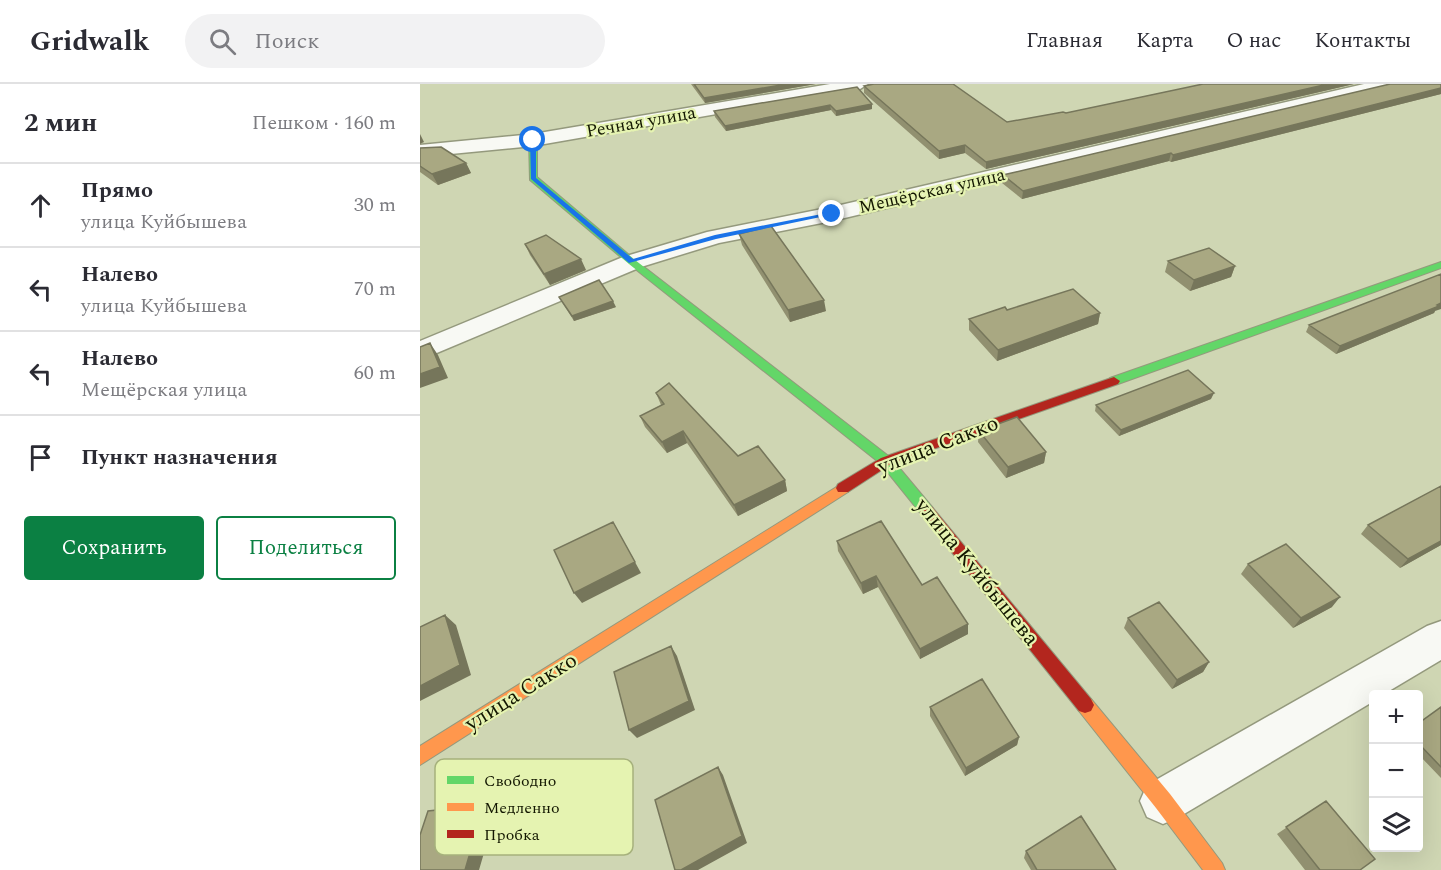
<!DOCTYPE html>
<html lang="ru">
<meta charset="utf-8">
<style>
body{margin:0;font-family:Spectral,serif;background:#f2f2f3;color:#2b2b33}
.controls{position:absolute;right:18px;bottom:18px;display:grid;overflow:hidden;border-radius:6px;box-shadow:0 6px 24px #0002}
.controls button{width:54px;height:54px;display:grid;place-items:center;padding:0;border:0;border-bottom:2px solid #e1e1e2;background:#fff;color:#2b2b33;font:30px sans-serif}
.stop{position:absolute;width:18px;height:18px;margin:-14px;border:4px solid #1a73e8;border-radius:50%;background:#fff}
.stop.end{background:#1a73e8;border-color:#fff;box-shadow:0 2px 6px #0008}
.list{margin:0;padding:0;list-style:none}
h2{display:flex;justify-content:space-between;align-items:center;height:78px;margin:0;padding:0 24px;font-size:26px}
h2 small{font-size:20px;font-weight:400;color:#7c7c81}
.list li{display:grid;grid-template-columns:39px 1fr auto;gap:18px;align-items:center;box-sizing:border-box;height:84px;padding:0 24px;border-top:2px solid #e1e1e2}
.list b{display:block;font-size:22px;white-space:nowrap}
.list p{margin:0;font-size:20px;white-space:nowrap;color:#7c7c81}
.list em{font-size:20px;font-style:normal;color:#7c7c81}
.actions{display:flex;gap:12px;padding:18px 24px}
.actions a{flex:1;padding:14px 0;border:2px solid #0b8043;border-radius:6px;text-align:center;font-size:21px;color:#0b8043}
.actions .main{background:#0b8043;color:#fff}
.icon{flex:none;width:33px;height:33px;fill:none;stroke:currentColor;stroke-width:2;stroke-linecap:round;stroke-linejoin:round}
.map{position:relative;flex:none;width:1021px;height:786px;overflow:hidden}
header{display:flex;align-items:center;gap:36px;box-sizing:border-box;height:84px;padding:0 30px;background:#fff;border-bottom:2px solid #e1e1e2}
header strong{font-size:28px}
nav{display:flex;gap:33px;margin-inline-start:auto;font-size:21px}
.search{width:420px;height:54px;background:#f2f2f3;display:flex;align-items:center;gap:15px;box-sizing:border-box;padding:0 21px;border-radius:33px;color:#7c7c81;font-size:22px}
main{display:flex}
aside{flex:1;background:#fff}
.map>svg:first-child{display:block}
</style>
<header>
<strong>Gridwalk</strong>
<div class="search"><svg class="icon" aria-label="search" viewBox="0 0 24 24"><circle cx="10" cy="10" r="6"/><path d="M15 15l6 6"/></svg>Поиск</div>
<nav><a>Главная</a><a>Карта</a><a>О нас</a><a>Контакты</a></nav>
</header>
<main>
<aside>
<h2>2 мин<small>Пешком · 160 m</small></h2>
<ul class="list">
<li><svg class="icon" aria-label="ahead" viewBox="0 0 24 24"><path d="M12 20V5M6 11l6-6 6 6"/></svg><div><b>Прямо</b><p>улица Куйбышева</p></div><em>30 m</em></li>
<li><svg class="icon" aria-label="left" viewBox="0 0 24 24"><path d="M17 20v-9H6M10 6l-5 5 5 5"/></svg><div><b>Налево</b><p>улица Куйбышева</p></div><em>70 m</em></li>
<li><svg class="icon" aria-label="left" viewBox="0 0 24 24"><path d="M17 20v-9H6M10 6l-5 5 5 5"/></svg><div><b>Налево</b><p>Мещёрская улица</p></div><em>60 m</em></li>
<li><svg class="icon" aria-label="arrive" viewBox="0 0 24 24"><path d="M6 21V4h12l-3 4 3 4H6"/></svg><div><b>Пункт назначения</b></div></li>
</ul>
<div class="actions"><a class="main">Сохранить</a><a>Поделиться</a></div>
</aside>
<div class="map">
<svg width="1021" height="786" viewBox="0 0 1021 786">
<rect width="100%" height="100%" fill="#cfd6b3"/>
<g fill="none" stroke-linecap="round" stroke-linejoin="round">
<g stroke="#94997d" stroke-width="3">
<path id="street" d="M410 0H448L440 5 113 62 0 73V61L113 50Z
M944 0H974L966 5 412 137 299 159 221 183 0 276V257L203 173 287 148 412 123Z
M1021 537V576L964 610H954V617L759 733 743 740 727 733 720 717 727 701 1007 542Z"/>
</g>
<g stroke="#94997d" stroke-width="2">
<path id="fast" d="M113 54 117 56V93L215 176 471 374 512 423 514 427 512 431H502L461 380 209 180 110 96 109 56Z
M1021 178V184L698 300H690L688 297 690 294Z"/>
</g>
<g stroke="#94997d" stroke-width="2">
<path id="slow" d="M423 399 428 400 430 404 428 408 0 681V662Z
M665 613 671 615 750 710 802 779 805 786H783L736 724 659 627 656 621 659 615Z"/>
</g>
<g stroke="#94997d" stroke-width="2">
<path id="jam" d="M694 293 700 297 698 300 471 380 428 408H418L416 404 418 400 461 374Z
M507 421 512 423 671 615 674 621 671 627 665 629 659 627 502 431 500 427 502 423Z"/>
</g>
<use href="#street" fill="#f8f9f4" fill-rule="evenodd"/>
<use href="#fast" fill="#63d668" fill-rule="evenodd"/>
<use href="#slow" fill="#ff974d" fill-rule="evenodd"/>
<use href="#jam" fill="#b3261e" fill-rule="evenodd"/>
</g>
<path fill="#919070" d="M271 0H396L285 19Z
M783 0H934L566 85 545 69 519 75 444 9V2L587 38 646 29Z
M1021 0V10L751 78 749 77 602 115 582 99 583 91Z
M437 3 452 25 416 32 411 26 306 47 295 33 294 27Z
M0 64 46 79 51 89 18 101 0 88Z
M319 150 406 227 370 238 322 161Z
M105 160 166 186 130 201 110 171Z
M748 177 815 182 811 193 770 207 745 188Z
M139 213 196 223 154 237Z
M587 226 680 229 678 240 577 277 549 246V235Z
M1015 227 1014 229 916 270 886 248 889 241Z
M236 309 318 372 365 396 367 407 318 432 267 359 247 369 225 343 220 332 241 321Z
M791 315 699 352 675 327 676 321Z
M559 347 626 368 624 379 586 394 558 358Z
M1021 402V461L980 484 941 450 948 441Z
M417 457 502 501 548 540V550L500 575 458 503 443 510 418 467Z
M828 480 912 523 873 544 821 490Z
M708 534 789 578 783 588 752 605 704 544Z
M510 623 599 653 597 661 545 692 510 632Z
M1021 623V694L999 671V639Z
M906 717 940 786H885L857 750Z
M606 767 696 786H611L604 774Z"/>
<path fill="#76765b" d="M367 0H396L285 19 284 14Z
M908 0H934L566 85V78Z
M1021 4V10L751 78 753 71Z
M452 20V25L416 32V27Z
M410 21 411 26 306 47 305 42Z
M0 50 4 58 0 60Z
M545 61V69L519 75V67Z
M751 69 749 77 602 115 603 107Z
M46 79 51 89 18 101 12 90Z
M161 175 166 186 130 201 124 190Z
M815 182 811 193 770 207 774 196Z
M404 216 406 227 370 238 368 226Z
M193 217 196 223 154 237 152 232Z
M1021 219V225L1015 227 1014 229 916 270 920 262Z
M680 229 678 240 577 277 578 266Z
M10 259 18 271 28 294 0 304V290Z
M794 309 791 315 699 352 701 346Z
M263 347 267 359 247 369 242 358Z
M626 368 624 379 586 394 588 383Z
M365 396 367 407 318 432 314 421Z
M193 438 221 489 162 519 154 509Z
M1021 457V461L980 484 988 475Z
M456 492 458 503 443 510 441 499Z
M920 513 912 523 873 544 881 534Z
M25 531 36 541 51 591 0 617V602Z
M548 540V550L500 575V565Z
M251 562 257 572 275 626 217 654 209 646Z
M789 578 783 588 752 605 757 596Z
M599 653 597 661 545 692 546 684Z
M298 683 303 691 327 759 278 786H261Z
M64 721 76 728 59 786H45Z"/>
<path fill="#a9a882" stroke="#76765b" stroke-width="1.5" d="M274 0H367L284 14Z
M454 0H533L587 38 643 28 646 29 783 0H908L566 78 545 61 519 67 444 2Z
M970 0H1021V4L753 71 751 69 603 107 583 91Z
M437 3 452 20 416 27 410 21 305 42 294 27Z
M21 63 46 79 12 90 0 82V64Z
M351 142 404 216 368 226 319 150Z
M126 151 161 175 124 190 105 160Z
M789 164 815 182 774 196 748 177Z
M1021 190V219L1017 221 1019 222 920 262 889 241Z
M179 196 193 217 152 232 139 213Z
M653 205 680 229 578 266 549 235 585 223 587 226Z
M10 259 20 283 0 290V263Z
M768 286 794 309 701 346 676 321Z
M249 299 318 372 338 362 365 396 314 421 263 347 242 358 220 332 244 320 236 309Z
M597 333 626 368 588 383 559 347Z
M1021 402V457L988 475 948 441Z
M461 437 502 501 517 493 548 540 500 565 456 492 441 499 417 457Z
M193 438 215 478 154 509 134 466Z
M866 460 920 513 881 534 828 480Z
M739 518 789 578 757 596 708 534Z
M25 531 40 581 0 602V543Z
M251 562 269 617 209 646 194 588Z
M562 595 599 653 546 684 510 623Z
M1021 623V683L999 660V639Z
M298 683 322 752 261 786H255L235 716Z
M906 717 955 775 940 786H900L866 743Z
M64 721 45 786H0V751L8 727Z
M661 732 696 786H617L606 767Z"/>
<path fill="#1a73e8" d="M113 54 116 56V94L213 175 295 151 412 128 415 130 296 155 209 179 111 95 110 56Z"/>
<g text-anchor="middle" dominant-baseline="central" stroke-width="4.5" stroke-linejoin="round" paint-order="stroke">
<g font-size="18" fill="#131701" stroke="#e5f3b1">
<text transform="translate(221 38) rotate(-10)">Речная улица</text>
<text transform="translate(512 107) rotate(-13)">Мещёрская улица</text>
</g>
<g font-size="22" fill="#131701" stroke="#e5f3b1">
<text transform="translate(518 361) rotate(-21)">улица Сакко</text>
<text transform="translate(557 488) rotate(51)">улица Куйбышева</text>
<text transform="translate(101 608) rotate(-32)">улица Сакко</text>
</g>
</g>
<rect x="15" y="675" width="198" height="96" rx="9" fill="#e5f3b1" stroke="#a6b17c" stroke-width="1.5"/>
<rect x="27" y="692" width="27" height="8" fill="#63d668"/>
<rect x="27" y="719" width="27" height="8" fill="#ff974d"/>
<rect x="27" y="746" width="27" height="8" fill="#b3261e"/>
<g font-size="16" fill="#131701">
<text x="64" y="702">Свободно</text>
<text x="64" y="729">Медленно</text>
<text x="64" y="756">Пробка</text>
</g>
</svg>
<div class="controls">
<button>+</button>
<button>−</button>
<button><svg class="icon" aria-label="layers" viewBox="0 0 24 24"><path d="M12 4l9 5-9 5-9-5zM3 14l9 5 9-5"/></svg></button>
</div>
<div class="stop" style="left:113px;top:56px"></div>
<div class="stop end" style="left:412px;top:130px"></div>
</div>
</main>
